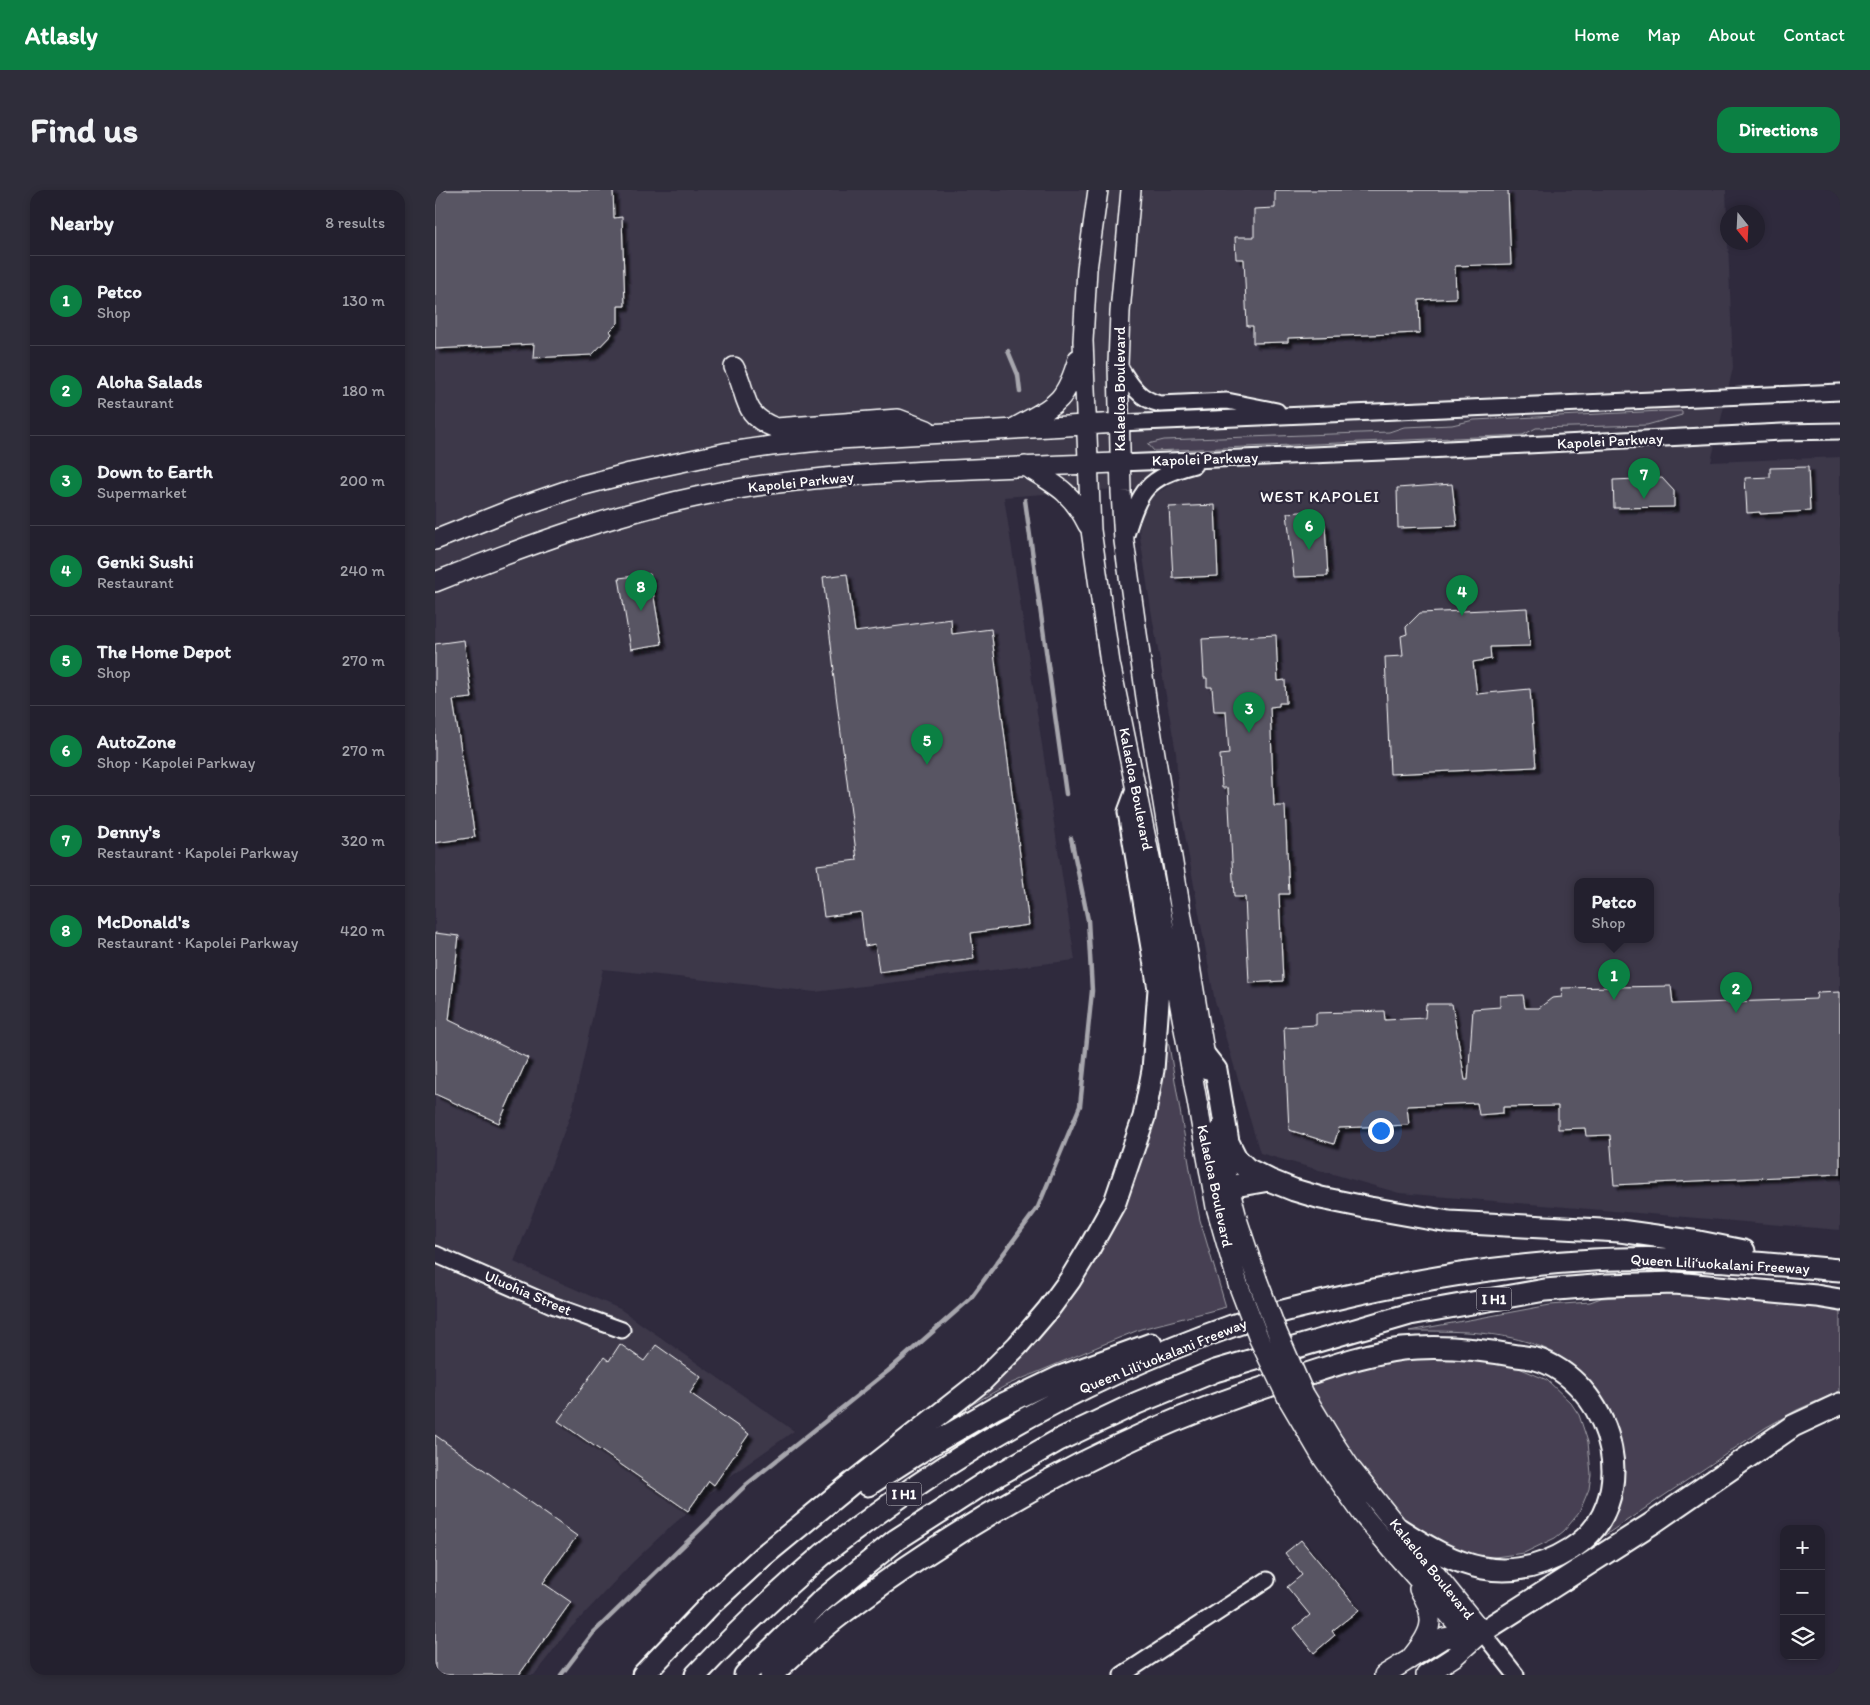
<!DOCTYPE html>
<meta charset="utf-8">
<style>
body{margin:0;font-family:Itim,sans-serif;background:#2f2d3a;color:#f1f3f6}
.controls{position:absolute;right:15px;bottom:15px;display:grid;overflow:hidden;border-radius:10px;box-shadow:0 2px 8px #0003}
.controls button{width:45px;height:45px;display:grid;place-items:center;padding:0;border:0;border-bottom:1px solid #403e4a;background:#23202e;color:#f1f3f6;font:25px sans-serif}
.compass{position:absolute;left:1285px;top:15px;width:45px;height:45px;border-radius:50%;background:#23202e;box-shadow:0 2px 8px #0003;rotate:162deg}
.you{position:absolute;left:945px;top:940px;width:18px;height:18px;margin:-12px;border:4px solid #fff;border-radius:50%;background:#1a73e8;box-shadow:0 0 0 8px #1a73e833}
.badge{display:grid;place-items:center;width:32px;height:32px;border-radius:50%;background:#0b8043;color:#fff;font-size:16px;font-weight:700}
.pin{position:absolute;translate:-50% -41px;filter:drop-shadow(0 1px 2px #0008)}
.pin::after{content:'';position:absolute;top:26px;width:18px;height:15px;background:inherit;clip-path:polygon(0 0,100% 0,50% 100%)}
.popup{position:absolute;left:1139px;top:688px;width:80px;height:65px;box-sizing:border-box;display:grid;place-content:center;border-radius:10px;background:#23202e;filter:drop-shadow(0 1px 4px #0005);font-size:16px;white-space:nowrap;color:#a3a3aa}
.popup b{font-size:19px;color:#f1f3f6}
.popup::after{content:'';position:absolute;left:50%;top:100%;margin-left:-10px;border:10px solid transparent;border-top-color:#23202e}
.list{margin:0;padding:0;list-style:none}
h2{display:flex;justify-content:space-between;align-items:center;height:65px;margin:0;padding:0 20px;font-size:21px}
h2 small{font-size:16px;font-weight:400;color:#a3a3aa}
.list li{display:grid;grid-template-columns:32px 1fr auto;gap:15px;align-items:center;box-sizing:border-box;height:90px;padding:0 20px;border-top:1px solid #403e4a}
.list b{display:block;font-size:19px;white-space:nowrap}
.list p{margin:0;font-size:16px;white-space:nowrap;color:#a3a3aa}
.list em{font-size:16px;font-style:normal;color:#a3a3aa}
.icon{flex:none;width:28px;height:28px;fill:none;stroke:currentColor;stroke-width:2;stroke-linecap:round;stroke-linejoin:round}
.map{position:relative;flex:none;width:1405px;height:1485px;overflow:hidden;border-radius:15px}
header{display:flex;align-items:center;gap:30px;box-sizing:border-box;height:70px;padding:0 25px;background:#0b8043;color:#fff}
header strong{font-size:24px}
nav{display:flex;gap:28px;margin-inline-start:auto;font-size:18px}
.intro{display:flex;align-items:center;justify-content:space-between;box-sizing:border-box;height:120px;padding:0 30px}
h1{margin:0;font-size:35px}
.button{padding:12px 22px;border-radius:15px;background:#0b8043;color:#fff;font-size:18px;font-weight:700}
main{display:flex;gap:30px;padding:0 30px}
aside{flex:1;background:#23202e;border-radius:15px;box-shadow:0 2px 8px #0003}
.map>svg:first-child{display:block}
</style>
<header>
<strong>Atlasly</strong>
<nav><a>Home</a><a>Map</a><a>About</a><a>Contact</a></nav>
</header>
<div class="intro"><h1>Find us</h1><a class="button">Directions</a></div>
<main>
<aside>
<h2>Nearby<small>8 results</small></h2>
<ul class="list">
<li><span class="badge">1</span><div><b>Petco</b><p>Shop</p></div><em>130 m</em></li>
<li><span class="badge">2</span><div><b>Aloha Salads</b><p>Restaurant</p></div><em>180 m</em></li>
<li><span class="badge">3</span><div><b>Down to Earth</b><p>Supermarket</p></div><em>200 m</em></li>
<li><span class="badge">4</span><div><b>Genki Sushi</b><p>Restaurant</p></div><em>240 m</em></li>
<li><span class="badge">5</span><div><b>The Home Depot</b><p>Shop</p></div><em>270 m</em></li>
<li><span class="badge">6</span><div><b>AutoZone</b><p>Shop · Kapolei Parkway</p></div><em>270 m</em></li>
<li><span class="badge">7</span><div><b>Denny's</b><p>Restaurant · Kapolei Parkway</p></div><em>320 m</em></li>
<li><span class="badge">8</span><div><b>McDonald's</b><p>Restaurant · Kapolei Parkway</p></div><em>420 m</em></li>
</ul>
</aside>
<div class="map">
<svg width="1405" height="1485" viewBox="0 0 1405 1485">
<defs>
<filter id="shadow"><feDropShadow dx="4.5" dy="4.5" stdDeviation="1" flood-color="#0009"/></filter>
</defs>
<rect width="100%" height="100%" fill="#2f2a3d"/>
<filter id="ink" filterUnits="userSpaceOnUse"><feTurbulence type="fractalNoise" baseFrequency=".02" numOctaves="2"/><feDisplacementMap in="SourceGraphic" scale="10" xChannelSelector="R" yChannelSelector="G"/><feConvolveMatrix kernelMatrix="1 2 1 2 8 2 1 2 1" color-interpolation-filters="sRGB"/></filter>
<g filter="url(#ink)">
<path fill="#3c3749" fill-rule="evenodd" d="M0 0H1291L1298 178 1276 272 1405 267V1040L964 1003 825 963 780 812 744 612 741 563 716 420 704 340 708 320 717 305 736 295 569 307 640 770 380 802 168 779 137 921 79 1072 185 1119 359 1241 294 1287 233 1339 198 1372 133 1441 99 1485H0ZM1143 691H1215V749H1143Z"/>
<path fill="#464152" stroke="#a2a0a8" d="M1227 221H1247V225L1212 235 1101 238 1088 245 719 261 713 254 729 250 954 242 969 237 1017 235 1039 230Z
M729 826 756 985 765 1030 791 1117 706 1139 674 1152 572 1195 511 1229 536 1204 674 1028Z
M1227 1104 1308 1108 1405 1119V1201L1362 1220 1330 1238 1136 1368C1149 1343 1161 1318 1174 1293 1177 1286 1184 1277 1186 1269 1189 1253 1179 1225 1170 1212 1126 1140 1049 1141 974 1141L1115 1115 1155 1112 1166 1108Z
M987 1167 1032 1168 1077 1175 1112 1190 1136 1213 1144 1225 1153 1252 1156 1284 1154 1299 1144 1323 1129 1341 1120 1348 1089 1363 1053 1368 1038 1367 994 1352 949 1313 868 1195 925 1178Z"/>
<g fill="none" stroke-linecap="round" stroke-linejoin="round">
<path stroke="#a7a6ad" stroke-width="4.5" d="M573 161 583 185 585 202
M590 310 631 604
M126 1485 158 1443 311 1295 453 1181 535 1109 603 1017 645 916 657 801 653 730 636 648"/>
</g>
<path fill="#595564" stroke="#fff" filter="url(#shadow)" d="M0 0H178L179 28 187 27 190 116H183V133L175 141 177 144 157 165 98 168 99 154 0 159Z
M840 0H1073L1076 74 1020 76 1021 108 984 110 985 143 853 148V152L818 153V136H812L809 69H801L800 47H819V19L840 18Z
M1373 277 1375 321 1325 324V322L1312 323 1310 288 1335 287V278Z
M1227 288 1239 301V317L1179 318 1178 290Z
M1017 294 1022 336 963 338 962 298Z
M780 315 783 386 738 388 734 317Z
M878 321 890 334 893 386 859 387 852 323Z
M215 384 227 454 196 459 184 388Z
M412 384 420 442 516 429 517 444 556 439 594 735 536 743 539 769 444 782 440 754 430 756 426 722 389 727 382 675 422 670 398 481 399 480 388 387Z
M1092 418 1095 456 1055 457 1056 469 1038 472 1042 504 1095 499 1101 577 955 584 950 467 968 466 966 446 972 444 971 437 985 423Z
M841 445 843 491 850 490 851 513H844V516L835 517 839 616H850L854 704H844L848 791 814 793 810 707H799L793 598H787L785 565 794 564 791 521H779L777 497H772V488H769L767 449Z
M29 450 37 508 18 510 40 647 0 653V454Z
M0 743 24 746 14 830 93 868 64 933 0 904Z
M1236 796 1238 814 1381 809 1382 803 1405 802V984L1179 995 1175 945 1151 946 1150 938 1123 939V916L1068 917V923L1044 925 1042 913 972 916 974 935 904 938 899 954 854 940 849 837 881 835V823L949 821 950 830 990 828 991 814H1017L1030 890H1033L1038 819 1065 817V806L1088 805 1090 818H1104L1117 808 1127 807 1126 798Z
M185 1154 209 1171 221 1155 266 1187 255 1203 314 1244 279 1295 274 1291 253 1321 123 1231 169 1167 174 1171Z
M0 1245 142 1346 108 1393 136 1412 84 1485H0Z
M866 1350 924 1420 897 1441 900 1445 879 1463 859 1438 875 1425 852 1397 867 1385 850 1363Z"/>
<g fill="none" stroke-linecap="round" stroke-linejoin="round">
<g stroke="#fff" stroke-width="19">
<path id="minor" d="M683 174C694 192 703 209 725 214L792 211 842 221
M684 233 1405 202
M685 273 972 261 1347 242 1405 241
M691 345C705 300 711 288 759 275
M0 1064 117 1115 187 1140
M1047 1442 1081 1485
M687 1485 832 1390"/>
</g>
<g stroke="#fff" stroke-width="22">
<path id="major" d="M663 0 652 79 648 151 656 340 675 473 743 805 781 1017 803 1094
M696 0 685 122 683 174 686 302 689 351 713 522 772 879
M299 177C314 205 305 225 341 238L463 229 492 240
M581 237C620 215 630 214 643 169
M590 276C621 295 636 301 653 335
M0 350 78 319 145 296 195 283 289 263 336 256 404 249 684 233
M0 392C88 357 177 324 270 305 343 290 418 285 492 281 556 278 621 275 685 273
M783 941 794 997 803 1032 822 1089
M869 1204 897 1250 917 1280 1047 1442
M853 1209 887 1267 928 1325 963 1367 1023 1435 1047 1442
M974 1470C995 1445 1004 1430 984 1399
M949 1485 1009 1448 1043 1443
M991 1485 1020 1466 1047 1442"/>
</g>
<g stroke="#fff" stroke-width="25">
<path id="highway" d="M770 866 781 880 793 952 801 968 812 979 834 990 859 1000 886 1008 935 1018 1014 1032 1185 1041 1264 1052 1309 1061
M794 997 834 990
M433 1295 494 1256 560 1218 625 1187 716 1154
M1047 1442 1216 1334 1358 1236 1405 1214
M208 1485 276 1414 327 1367 417 1293 547 1191 583 1155 613 1120 635 1090 655 1057 680 1012 709 927 718 880 724 799 694 622 701 603
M261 1485C300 1444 341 1404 385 1367 402 1352 422 1339 440 1325 549 1244 670 1181 797 1136 829 1125 863 1117 895 1110 981 1089 1070 1075 1158 1070 1241 1065 1323 1073 1405 1080
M310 1485 384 1413 461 1350 556 1289 624 1250 702 1213 780 1181 975 1124 1110 1100 1172 1095 1240 1093 1381 1106 1405 1110
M336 1485C360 1464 383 1441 409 1422 544 1321 694 1238 856 1189 892 1178 929 1164 967 1159 1005 1155 1045 1159 1082 1166 1090 1167 1100 1168 1107 1171 1180 1200 1208 1314 1136 1359 1072 1399 1021 1376 964 1339"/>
</g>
<use href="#minor" stroke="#2f2a3d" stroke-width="15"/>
<use href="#major" stroke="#2f2a3d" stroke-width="19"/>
<use href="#highway" stroke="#2f2a3d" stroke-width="21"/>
<g stroke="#fff" stroke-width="22" stroke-linecap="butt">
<path id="major-bridge" d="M822 1089 842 1142 869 1204
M803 1094 824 1149 853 1209"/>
</g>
<use href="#major-bridge" stroke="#2f2a3d" stroke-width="19"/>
</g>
</g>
<g text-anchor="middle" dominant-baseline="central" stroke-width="4.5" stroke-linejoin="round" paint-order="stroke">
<g fill="#2f2a3d" stroke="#c1bfc5" stroke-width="1">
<rect x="1041.5" y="1097.5" width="35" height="23" rx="4"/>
<rect x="451.5" y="1292.5" width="35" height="23" rx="4"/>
</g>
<g font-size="14" font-weight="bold" fill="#fff">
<text x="1059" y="1109">I H1</text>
<text x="469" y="1304">I H1</text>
</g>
<g font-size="15" fill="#fff" stroke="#2f2a3d">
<text transform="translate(685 199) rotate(-90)">Kalaeloa Boulevard</text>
<text transform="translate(1175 251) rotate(-3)">Kapolei Parkway</text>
<text transform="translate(770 269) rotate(-2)">Kapolei Parkway</text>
<text transform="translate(366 292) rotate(-6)">Kapolei Parkway</text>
<text transform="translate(701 599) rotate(79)">Kalaeloa Boulevard</text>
<text transform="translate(780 996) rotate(78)">Kalaeloa Boulevard</text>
<text transform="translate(1285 1074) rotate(3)">Queen Liliʻuokalani Freeway</text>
<text transform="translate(93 1103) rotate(23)">Uluohia Street</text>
<text transform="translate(728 1166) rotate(-22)">Queen Liliʻuokalani Freeway</text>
<text transform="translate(997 1379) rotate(51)">Kalaeloa Boulevard</text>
</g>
<g font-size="16" letter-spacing="1" fill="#fff" stroke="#2f2a3d">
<text x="885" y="306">WEST KAPOLEI</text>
</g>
</g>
</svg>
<div class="controls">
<button>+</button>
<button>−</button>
<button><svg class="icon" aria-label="layers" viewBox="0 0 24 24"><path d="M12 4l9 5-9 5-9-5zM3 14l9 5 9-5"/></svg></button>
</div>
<svg class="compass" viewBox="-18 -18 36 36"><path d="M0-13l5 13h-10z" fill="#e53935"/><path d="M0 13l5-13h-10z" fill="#a3a3aa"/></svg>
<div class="you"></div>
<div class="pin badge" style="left:1179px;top:810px">1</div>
<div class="popup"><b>Petco</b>Shop</div>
<div class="pin badge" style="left:1301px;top:823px">2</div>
<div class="pin badge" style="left:814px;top:543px">3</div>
<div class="pin badge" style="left:1027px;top:426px">4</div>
<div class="pin badge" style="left:492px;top:575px">5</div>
<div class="pin badge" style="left:874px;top:360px">6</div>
<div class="pin badge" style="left:1209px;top:309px">7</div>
<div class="pin badge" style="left:206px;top:421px">8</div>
</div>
</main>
